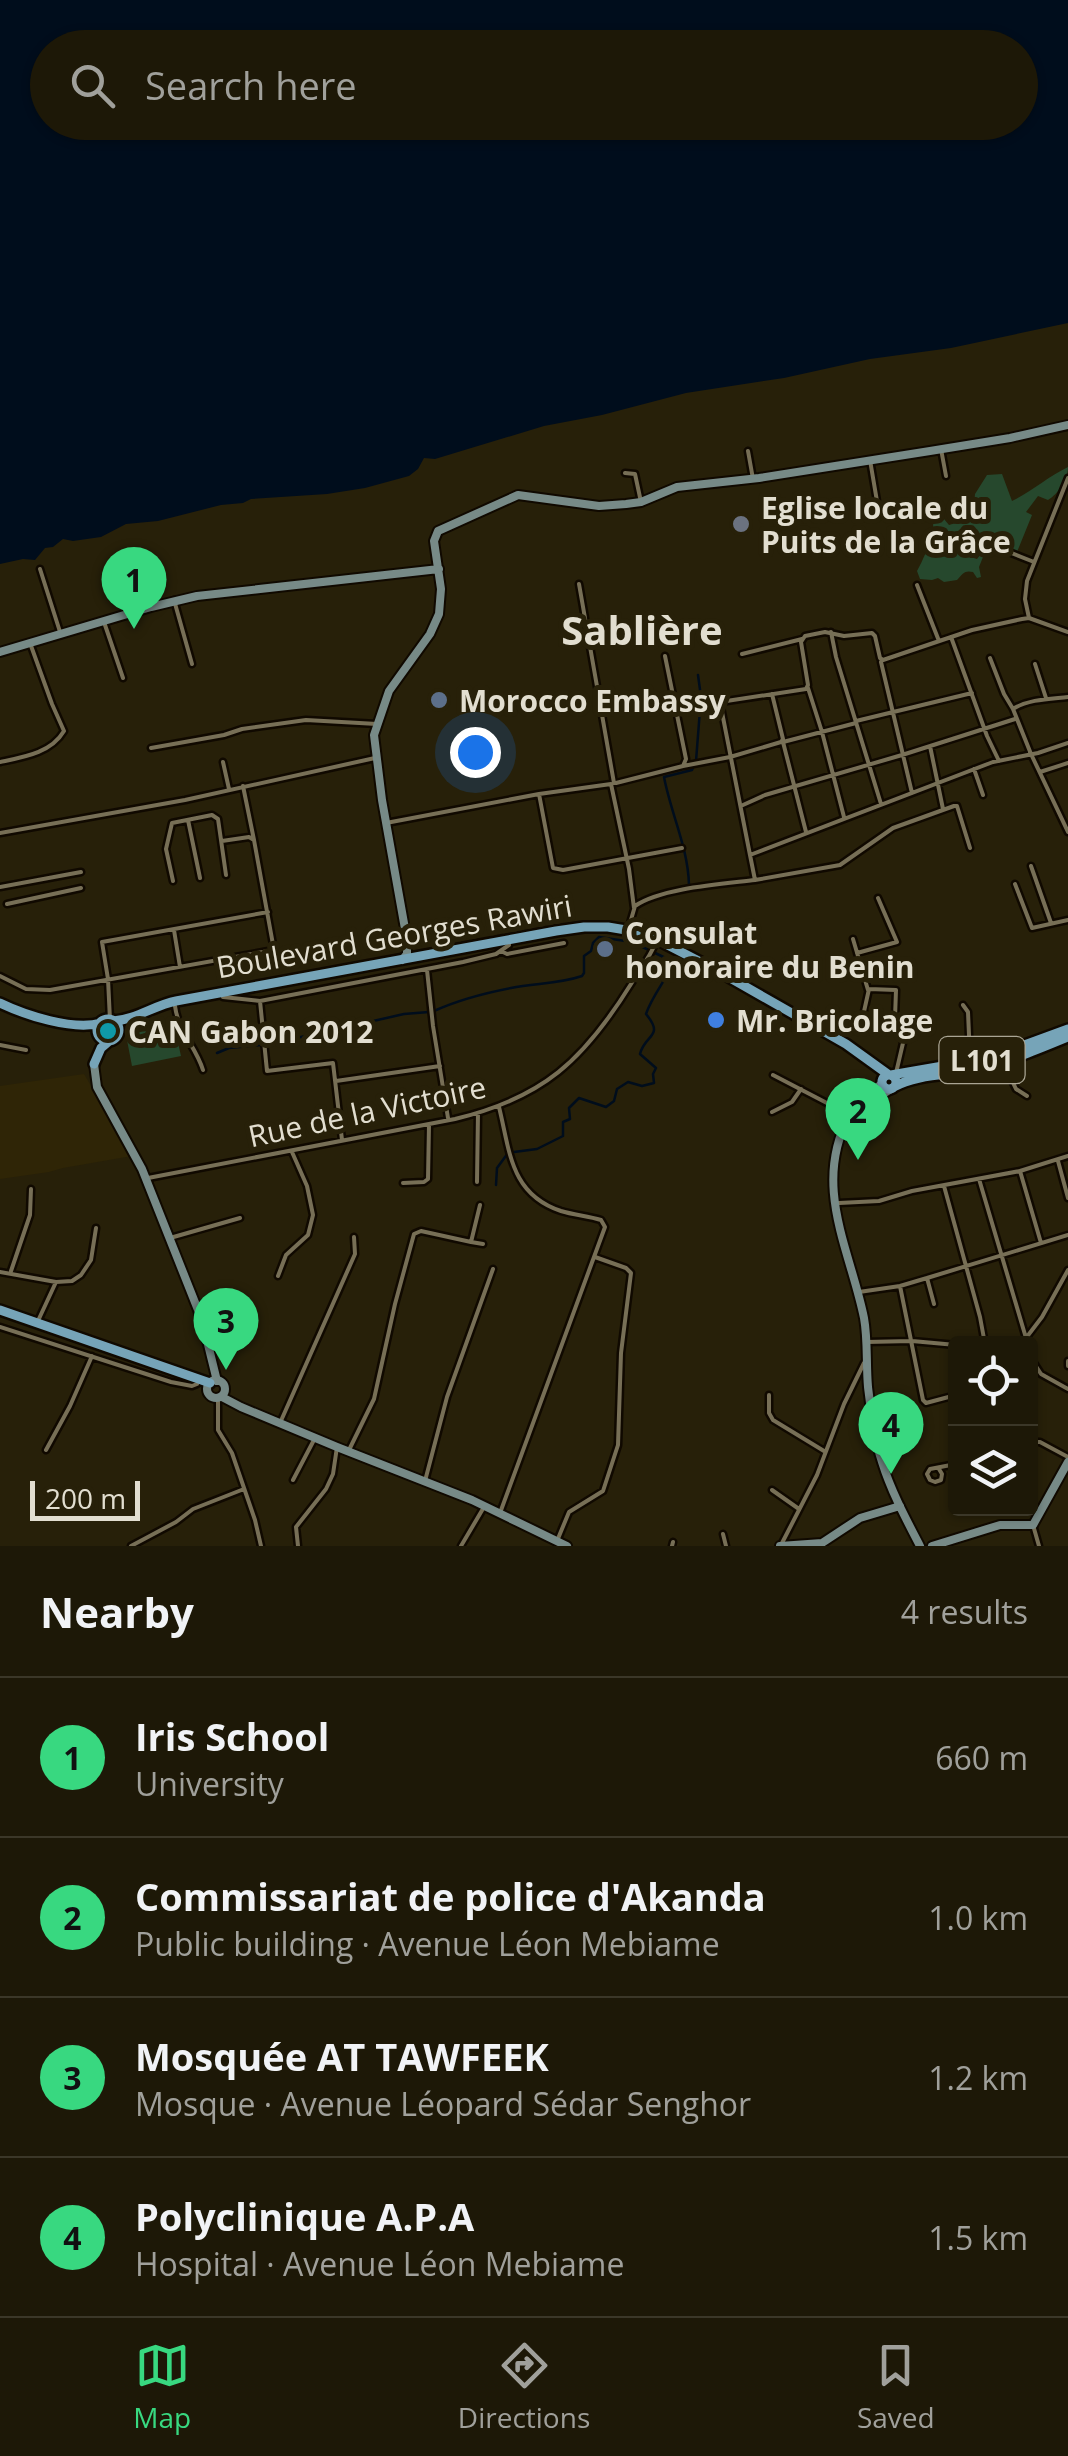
<!DOCTYPE html>
<meta charset="utf-8">
<style>
body{margin:0;font-family:"Open Sans",sans-serif;background:#2a2515;color:#f1f3f6}
.controls{position:absolute;right:30px;bottom:30px;display:grid;overflow:hidden;border-radius:10px;box-shadow:0 2px 8px #0004}
.controls button{width:90px;height:90px;display:grid;place-items:center;padding:0;border:0;border-bottom:2px solid #3b3728;background:#1d1807;color:#f1f3f6;font:50px sans-serif}
.scale{position:absolute;left:30px;bottom:25px;width:110px;box-sizing:border-box;padding-left:10px;border:5px solid #e2ded0;border-top:0;font-size:28px;line-height:35px;white-space:nowrap;color:#e2ded0;-webkit-text-stroke:8px #272009;paint-order:stroke}
.you{position:absolute;left:475px;top:752px;width:35px;height:35px;margin:-25px;border:8px solid #fff;border-radius:50%;background:#1a73e8;box-shadow:0 0 0 15px #1a73e833}
.badge{display:grid;place-items:center;width:65px;height:65px;border-radius:50%;background:#38d880;color:#111;font-size:32px;font-weight:700}
.pin{position:absolute;translate:-50% -82px;filter:drop-shadow(0 2px 5px #0008)}
.pin::after{content:'';position:absolute;top:52px;width:35px;height:30px;background:inherit;clip-path:polygon(0 0,100% 0,50% 100%)}
.list{margin:0;padding:0;list-style:none}
h2{display:flex;justify-content:space-between;align-items:center;height:130px;margin:0;padding:0 40px;font-size:42px}
h2 small{font-size:32px;font-weight:400;color:#a0a09b}
.list li{display:grid;grid-template-columns:65px 1fr auto;gap:30px;align-items:center;box-sizing:border-box;height:160px;padding:0 40px;border-top:2px solid #3b3728}
.list b{display:block;font-size:38px;white-space:nowrap}
.list p{margin:0;font-size:32px;white-space:nowrap;color:#a0a09b}
.list em{font-size:32px;font-style:normal;color:#a0a09b}
.icon{flex:none;width:55px;height:55px;fill:none;stroke:currentColor;stroke-width:2;stroke-linecap:round;stroke-linejoin:round}
.map{position:relative;flex:none;width:1068px;height:1546px;overflow:hidden}
.search{position:absolute;background:#1d1807;box-shadow:0 2px 8px #0004;left:30px;right:30px;top:30px;height:110px;display:flex;align-items:center;gap:25px;box-sizing:border-box;padding:0 35px;border-radius:55px;color:#a0a09b;font-size:38px}
.sheet{height:770px;background:#1d1807}
nav{display:flex;justify-content:space-around;align-items:center;box-sizing:border-box;height:140px;border-top:2px solid #3b3728;background:#1d1807;font-size:28px;color:#a0a09b}
nav a{display:grid;justify-items:center;gap:5px}
nav .on{color:#38d880}
.map>svg:first-child{display:block}
</style>
<div class="map">
<svg width="1068" height="1546" viewBox="0 0 1068 1546">
<rect width="100%" height="100%" fill="#272009"/>
<path fill="#2f2506" d="M84 1074 132 1156 63 1168 49 1172 0 1179V1086Z"/>
<path fill="#26482d" d="M1068 467C1068 480 1058 494 1048 500L1038 496 1026 512 1032 515 1017 552 975 539 974 531H968L962 539 967 556 977 559 980 555 983 557 979 567 981 577 977 578 973 572C965 570 963 573 957 580L944 582 938 578 932 580 920 579 917 571C923 560 927 550 931 538 935 525 931 517 939 504H943L944 519 949 525 959 522 962 516 971 511 974 505 975 494 987 475 1002 474 1012 501C1031 492 1049 476 1068 467Z
M174 1025 181 1056 132 1066 126 1035Z"/>
<path fill="#000d1c" fill-rule="evenodd" d="M0 0H1068V323L951 348 870 359 784 378 686 393 602 415 544 426 435 459 424 458 418 469 409 476 365 488 327 494 251 499 243 503 221 505 158 521 126 524 101 537 73 541 63 539 53 547 45 548 35 560 23 559 0 564ZM48 48H1020V122H48Z"/>
<g fill="none" stroke-linecap="round" stroke-linejoin="round">
<path stroke="#000d1c" stroke-width="2.5" d="M689 885C688 847 671 814 664 777L692 770 696 761 701 697 698 675
M434 1011C458 1000 485 993 511 988 535 983 559 984 582 976L584 973V956L591 951 593 943 599 937 632 942 674 962C666 980 652 996 646 1014 665 1037 645 1034 640 1054L656 1068 653 1074 654 1083 642 1086 628 1082 617 1089 614 1101 606 1107 579 1098 569 1108 570 1119 563 1122V1136L537 1149 514 1152
M360 1024 404 1014 429 1012
M266 1044 356 1026
M217 1053 229 1048 261 1045
M496 1185 497 1168 508 1153"/>
<g stroke="#100900" stroke-width="9">
<path id="street" d="M941 449 946 476
M748 451 753 479
M870 460 879 513
M625 473 635 474 641 502
M1004 550 1034 562
M135 552 151 607
M40 569 61 635
M579 584 614 783
M917 585 939 641
M174 600 192 664
M1029 618 1025 599 1027 581 1068 478
M104 622 123 678
M831 632 836 657 881 804
M951 637 987 736 999 761
M742 654 802 639
M990 658 1004 694 1013 709
M881 662 912 793
M1035 664 1046 698
M808 688 822 732 844 817
M1068 697C1050 699 1029 699 1013 709L1031 754 1068 832
M856 721 972 693
M783 742 806 832
M783 742 856 723
M930 746 943 809
M151 748 224 735 242 729 306 720 377 724
M0 762C24 757 51 753 64 731L52 704 30 643
M223 762 229 789
M683 766 730 757 781 742 783 739 772 694
M974 769 983 795
M1040 772 1068 763
M616 783 683 766 686 759 665 656
M243 786 254 840
M539 794 553 868 563 870 682 848
M743 805 765 795 902 755 1015 719
M188 820 200 878
M386 823 539 794 611 784 629 869 634 908
M0 833 185 800 375 758
M750 855 720 702 806 689 808 685 801 642 805 636 825 632 844 636 872 633 875 636 880 658 883 660 972 630 1022 619 1029 618 1068 632
M1031 866 1051 923
M755 880 840 865 893 828 954 806H957L970 848
M173 881 166 849 172 823 212 815 218 819 226 875
M1015 884 1032 928 1068 920
M0 887 81 872
M7 904 81 888
M174 930 180 967
M628 930 635 906C661 888 722 884 755 880L750 855 993 762 1038 753 1068 743
M853 939 868 990
M501 951 507 954 564 943
M857 953 897 942 878 898
M427 970 433 1026 448 1118
M0 976 26 989 50 990 274 950 254 840 249 837 222 841
M223 997 260 1001 463 962 496 954 509 945
M260 1001 267 1071 333 1063 342 1140
M963 1005 968 1012 970 1058
M175 1006C178 1031 196 1047 203 1070
M863 1016 869 989 896 990 895 1018 903 1043 896 1073
M110 1020 108 979 102 942 268 912
M0 1045 26 1050
M1003 1062 1016 1089 1027 1096
M773 1075 850 1115
M336 1081 440 1066
M499 1107C510 1151 510 1194 561 1211 574 1215 588 1216 601 1220L605 1227 500 1513
M772 1112 792 1102 801 1089
M1058 1161 1068 1198
M1020 1171 1068 1156
M148 1178 455 1119C543 1098 584 1060 631 984 639 970 649 959 655 944
M979 1179 1026 1338
M477 1182 478 1113
M403 1183 424 1182 428 1179 429 1125
M944 1186 980 1317 985 1344
M839 1203 879 1201 912 1191 1020 1171 1041 1243
M170 1238 240 1218
M471 1242 483 1244
M11 1271 30 1215 31 1189
M0 1272 56 1282 72 1281 81 1275 91 1260 96 1228
M278 1276 286 1255 308 1235 313 1215 307 1186 292 1152
M900 1286 923 1400 926 1403 956 1395
M859 1292 900 1286 927 1278
M934 1304 927 1278 1068 1235
M37 1323 56 1282
M0 1327 171 1382 192 1386 197 1384
M866 1342 912 1341 956 1345
M1027 1344 1026 1338 1042 1317 1068 1270
M1030 1357 1041 1374 1068 1389
M1068 1361V1366
M769 1395V1413L773 1420 824 1451
M218 1398V1430L232 1453 255 1520 261 1546
M280 1423 355 1254 354 1237
M1030 1442H1040L1068 1457
M46 1450 70 1406 92 1356
M348 1452 374 1399 395 1304 414 1234 421 1231 471 1242 480 1205
M939 1469 942 1474 941 1480 935 1482 930 1480 927 1474 930 1469 956 1464
M293 1480 315 1438
M425 1481 447 1397 493 1269
M772 1490 799 1509
M1033 1525 1039 1546
M723 1534 726 1546
M557 1541 569 1512 603 1491 618 1445 621 1353 631 1273 626 1268 595 1257
M781 1545 817 1475 844 1404 864 1363
M131 1546 176 1522 193 1509 244 1489
M298 1546 296 1527 326 1489 333 1474 337 1447
M461 1546 484 1507
M672 1546 673 1542"/>
</g>
<g stroke="#100900" stroke-width="12">
<path id="secondary" d="M0 652 151 607 197 596 439 569
M402 960 407 954V940L382 800 374 735 389 691 430 634 439 614 441 589 434 541 438 531 518 495 599 506 626 504 641 502 677 487 759 478 930 451 1010 438 1068 425
M94 1064 97 1087 142 1169 202 1320 217 1381
M881 1084C871 1094 856 1103 849 1116 812 1186 850 1249 864 1318 868 1340 866 1364 868 1387 871 1411 874 1438 882 1462 891 1491 906 1519 920 1546
M852 1120 871 1102 891 1089
M207 1389a9 9 0 1 1 18 0a9 9 0 1 1-18 0Z
M222 1397 241 1407 337 1447 472 1500 567 1546
M780 1546 822 1543 860 1518 900 1506
M932 1546 1000 1525H1033L1068 1462"/>
</g>
<g stroke="#100900" stroke-width="14">
<path id="primary" d="M0 1003C25 1015 73 1031 101 1023
M97 1030a11 11 0 1 1 22 0a11 11 0 1 1-22 0Z
M113 1021C135 1020 155 1005 176 1001L556 931 584 927H608L638 932 656 939 718 971 846 1044 889 1075
M94 1064 101 1048 108 1042
M882 1082a7 7 0 1 1 14 0a7 7 0 1 1-14 0Z
M891 1075 989 1058 1068 1029
M894 1087C916 1074 953 1075 979 1069 1010 1061 1039 1049 1068 1037
M0 1310 210 1383"/>
</g>
<use href="#street" stroke="#776f56" stroke-width="4"/>
<use href="#secondary" stroke="#778a87" stroke-width="8"/>
<use href="#primary" stroke="#76a4b8" stroke-width="9"/>
</g>
<circle fill="#6b7280" stroke="#272009" stroke-width="4" cx="741" cy="524" r="10"/>
<g fill="#5c6f8a" stroke="#272009" stroke-width="4">
<circle cx="439" cy="700" r="10"/>
<circle cx="605" cy="949" r="10"/>
</g>
<circle fill="#3f7fe0" stroke="#272009" stroke-width="4" cx="716" cy="1020" r="10"/>
<circle fill="#0f9aa8" stroke="#272009" stroke-width="4" cx="108" cy="1031" r="10"/>
<g text-anchor="middle" dominant-baseline="central" stroke-width="10" stroke-linejoin="round" paint-order="stroke">
<rect fill="#272009" stroke="#aaa594" stroke-width="2.5" x="939.5" y="1037" width="85" height="46" rx="8"/>
<g font-size="28" font-weight="bold" fill="#e2ded0">
<text x="982" y="1060">L101</text>
</g>
<g font-size="30" font-weight="bold" fill="#e2ded0" stroke="#272009" text-anchor="start">
<text x="761" y="507">Eglise locale du<tspan x="761" dy="34">Puits de la Grâce</tspan></text>
<text x="459" y="700">Morocco Embassy</text>
<text x="625" y="932">Consulat<tspan x="625" dy="34">honoraire du Benin</tspan></text>
<text x="736" y="1020">Mr. Bricolage</text>
<text x="128" y="1031">CAN Gabon 2012</text>
</g>
<g font-size="30" fill="#e2ded0" stroke="#272009">
<text transform="translate(394 936) rotate(-10)">Boulevard Georges Rawiri</text>
<text transform="translate(367 1111) rotate(-12)">Rue de la Victoire</text>
</g>
<g font-size="40" font-weight="bold" fill="#e2ded0" stroke="#272009">
<text x="642" y="629">Sablière</text>
</g>
</g>
</svg>
<div class="controls">
<button><svg class="icon" aria-label="locate" viewBox="0 0 24 24"><circle cx="12" cy="12" r="6"/><path d="M12 2v4M12 18v4M2 12h4M18 12h4"/></svg></button>
<button><svg class="icon" aria-label="layers" viewBox="0 0 24 24"><path d="M12 4l9 5-9 5-9-5zM3 14l9 5 9-5"/></svg></button>
</div>
<div class="scale">200 m</div>
<div class="you"></div>
<div class="pin badge" style="left:134px;top:629px">1</div>
<div class="pin badge" style="left:858px;top:1160px">2</div>
<div class="pin badge" style="left:226px;top:1370px">3</div>
<div class="pin badge" style="left:891px;top:1474px">4</div>
<div class="search"><svg class="icon" aria-label="search" viewBox="0 0 24 24"><circle cx="10" cy="10" r="6"/><path d="M15 15l6 6"/></svg>Search here</div>
</div>
<section class="sheet">
<h2>Nearby<small>4 results</small></h2>
<ul class="list">
<li><span class="badge">1</span><div><b>Iris School</b><p>University</p></div><em>660 m</em></li>
<li><span class="badge">2</span><div><b>Commissariat de police d'Akanda</b><p>Public building · Avenue Léon Mebiame</p></div><em>1.0 km</em></li>
<li><span class="badge">3</span><div><b>Mosquée AT TAWFEEK</b><p>Mosque · Avenue Léopard Sédar Senghor</p></div><em>1.2 km</em></li>
<li><span class="badge">4</span><div><b>Polyclinique A.P.A</b><p>Hospital · Avenue Léon Mebiame</p></div><em>1.5 km</em></li>
</ul>
</section>
<nav>
<a class="on"><svg class="icon" aria-label="map" viewBox="0 0 24 24"><path d="M3 6l6-2 6 2 6-2v14l-6 2-6-2-6 2zM9 4v14M15 6v14"/></svg>Map</a>
<a><svg class="icon" aria-label="directions" viewBox="0 0 24 24"><path d="M12 3l9 9-9 9-9-9zM9 14v-3h6M13 9l2 2-2 2"/></svg>Directions</a>
<a><svg class="icon" aria-label="saved" viewBox="0 0 24 24"><path d="M7 4h10v16l-5-4-5 4z"/></svg>Saved</a>
</nav>
